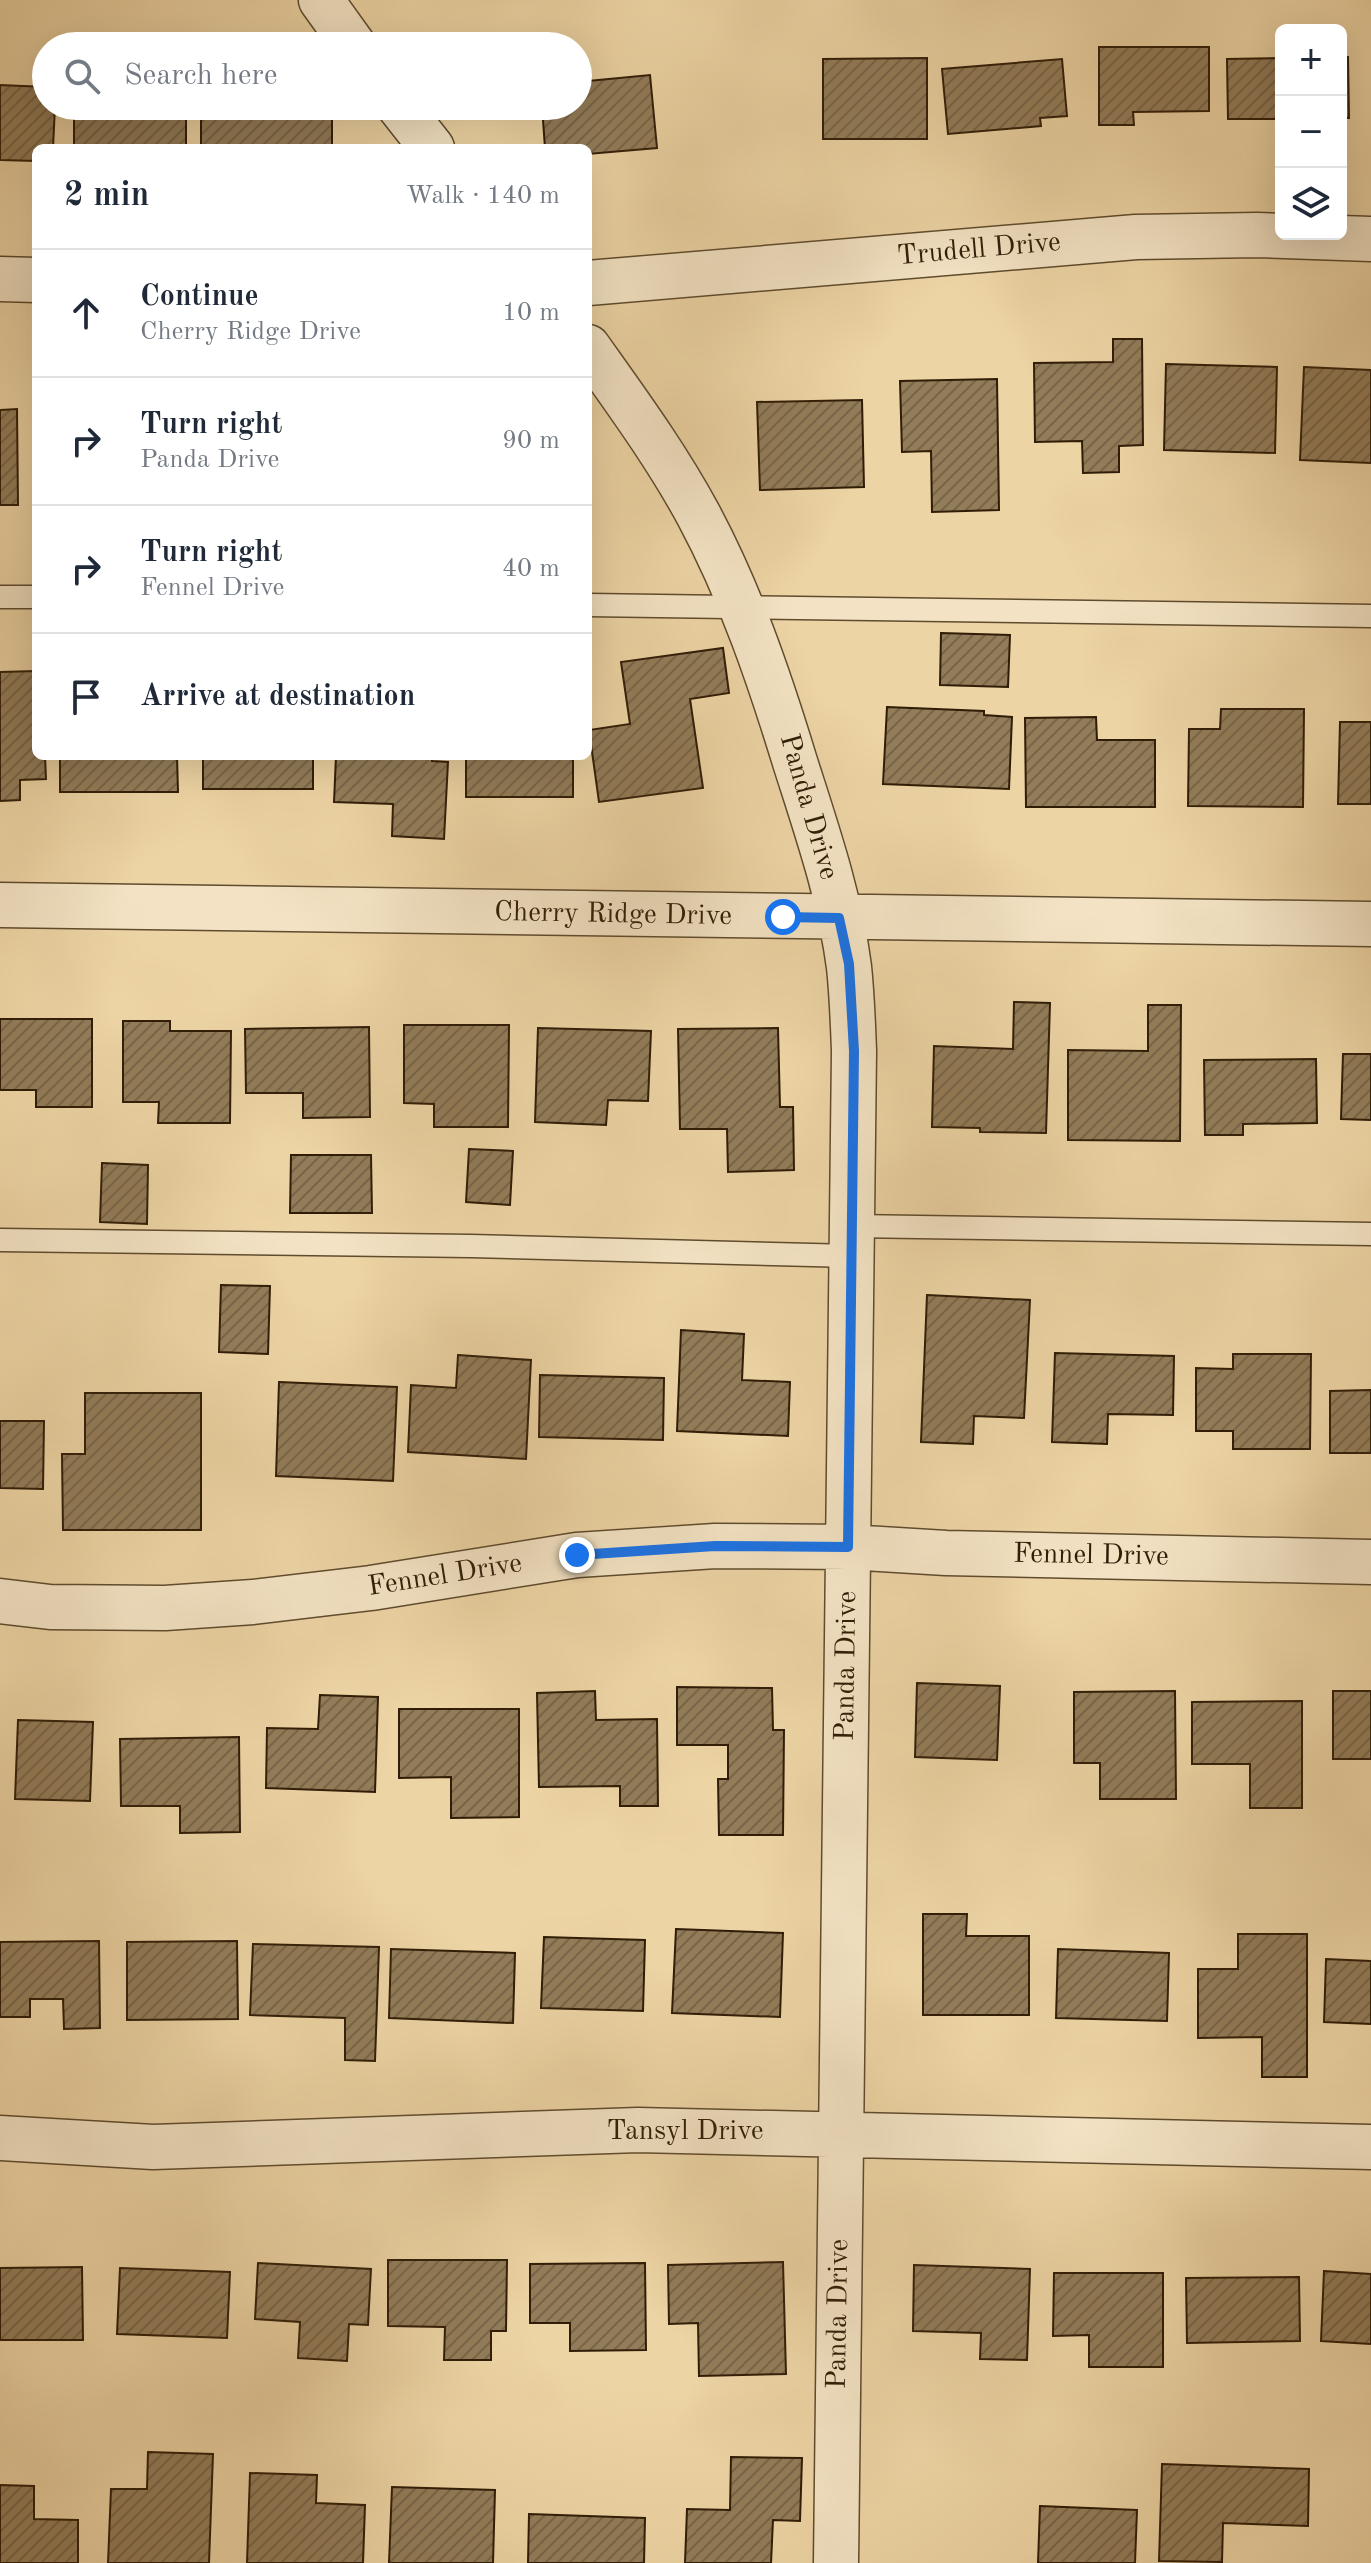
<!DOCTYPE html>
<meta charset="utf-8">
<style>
body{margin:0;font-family:"Old Standard TT",serif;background:#f2f2f3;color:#1f2937}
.controls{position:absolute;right:24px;top:24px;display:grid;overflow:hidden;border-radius:12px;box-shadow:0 8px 32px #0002}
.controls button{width:72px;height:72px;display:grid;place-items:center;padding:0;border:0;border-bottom:2px solid #e0e1e3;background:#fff;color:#1f2937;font:40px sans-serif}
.stop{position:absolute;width:24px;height:24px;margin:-18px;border:6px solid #1a73e8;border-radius:50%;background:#fff}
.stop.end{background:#1a73e8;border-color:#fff;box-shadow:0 2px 8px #0008}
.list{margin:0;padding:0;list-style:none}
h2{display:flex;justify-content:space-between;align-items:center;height:104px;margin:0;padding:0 32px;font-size:34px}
h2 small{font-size:26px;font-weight:400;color:#747a83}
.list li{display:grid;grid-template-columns:52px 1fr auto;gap:24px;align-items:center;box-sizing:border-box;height:128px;padding:0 32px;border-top:2px solid #e0e1e3}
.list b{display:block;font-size:30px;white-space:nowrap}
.list p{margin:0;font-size:26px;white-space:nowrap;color:#747a83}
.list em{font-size:26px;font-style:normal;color:#747a83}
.icon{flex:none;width:44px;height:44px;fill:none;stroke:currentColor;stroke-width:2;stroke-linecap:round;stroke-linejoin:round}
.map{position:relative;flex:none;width:1371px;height:2563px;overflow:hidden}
.search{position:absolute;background:#fff;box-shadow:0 8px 32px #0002;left:32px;top:32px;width:560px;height:88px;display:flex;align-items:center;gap:20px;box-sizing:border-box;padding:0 28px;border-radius:44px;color:#747a83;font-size:30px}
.panel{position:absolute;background:#fff;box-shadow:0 8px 32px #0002;left:32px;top:144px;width:560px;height:616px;border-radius:12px}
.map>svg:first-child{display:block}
</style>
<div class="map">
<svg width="1371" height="2563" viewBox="0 0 1371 2563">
<defs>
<pattern id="building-hatch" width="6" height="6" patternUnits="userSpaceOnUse" patternTransform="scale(2)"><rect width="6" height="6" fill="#927c59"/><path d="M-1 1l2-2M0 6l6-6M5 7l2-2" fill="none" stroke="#786548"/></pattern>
</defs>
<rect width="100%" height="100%" fill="#edd4a4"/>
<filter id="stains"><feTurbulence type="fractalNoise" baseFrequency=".0025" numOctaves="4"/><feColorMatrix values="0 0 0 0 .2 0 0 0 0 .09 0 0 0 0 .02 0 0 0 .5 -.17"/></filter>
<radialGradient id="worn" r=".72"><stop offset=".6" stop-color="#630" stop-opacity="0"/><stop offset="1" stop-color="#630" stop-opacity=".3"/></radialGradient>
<path fill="url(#building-hatch)" stroke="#301d07" stroke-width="2" d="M1099 47H1209V111L1133 112 1134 125H1099Z
M1341 57H1348L1349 118H1341Z
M927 58V139H823V59Z
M1281 58V119H1228L1227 59Z
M1062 59 1067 116 1040 118 1041 126 948 134 942 69Z
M650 75 657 148 588 154V148H545L542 106H578V82Z
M0 85 46 87V106H55L53 148H36V161L0 160Z
M74 106H186V148H74Z
M201 106H332V148H201Z
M1113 339H1142L1143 445 1119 446V472L1083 473 1082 441 1035 442 1034 363 1113 362Z
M1166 364 1277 367 1275 453 1164 450Z
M1304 367 1371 370V463L1300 460Z
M997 379 999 510 932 512 931 451 902 452 900 381Z
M862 400 864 487 760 490 757 402Z
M17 409 18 505H0V410Z
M941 633 1010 635 1008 687 940 685Z
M723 648 729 693 690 699 703 788 599 802 589 730 630 724 621 662Z
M36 671V756H45L46 779 20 780V800L0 801V672Z
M887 707 984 711V715L1012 717 1009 789 883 784Z
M1221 709H1304L1303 807 1188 806 1189 729H1220Z
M1096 717 1097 740H1155V807H1026L1025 718Z
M1340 722H1371V804H1338Z
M60 756H177L178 792H60Z
M203 756H313V789H203Z
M336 756H432V761L448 762 444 839 392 836 393 804 334 802Z
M466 756H573V797H466Z
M1014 1002 1050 1003 1046 1133 980 1132V1128L932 1127 934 1046 1013 1049Z
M1148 1005H1181L1180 1141 1068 1140V1050L1148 1051Z
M0 1019H92V1107H36V1090H0Z
M123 1021H170V1031H231L230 1123H158L159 1102H123Z
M404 1025H509L508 1127H434V1104L404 1103Z
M369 1027 370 1117 303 1118V1093H246L245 1029Z
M538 1028 651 1031 648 1101 608 1100 606 1125 535 1122Z
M778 1028 780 1107H793L794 1170 728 1172 727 1129H680L678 1029Z
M1343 1054H1371V1120L1341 1119Z
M1316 1059 1317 1123 1243 1124V1135H1205L1204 1060Z
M469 1149 513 1151 510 1205 466 1202Z
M291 1155H371L372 1213H290Z
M102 1163 148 1165 147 1224 100 1222Z
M221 1285 270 1286 268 1354 219 1352Z
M927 1295 1030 1300 1024 1418 974 1416 973 1444 921 1442Z
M681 1330 744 1334 742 1380 790 1382 788 1436 677 1431Z
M1055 1353 1174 1356 1173 1415 1108 1414 1107 1444 1052 1442Z
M1233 1354H1311L1310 1449H1233V1431H1196V1368L1233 1369Z
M458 1355 531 1360 526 1459 408 1452 411 1385 456 1388Z
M540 1375 664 1378 663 1440 539 1437Z
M279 1382 397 1387 393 1481 276 1476Z
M1371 1390V1453H1330V1391Z
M85 1393H201V1530H63L62 1454H85Z
M0 1421H44L43 1489 0 1488Z
M917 1683 1000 1686 997 1760 915 1757Z
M677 1687 772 1688 773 1730H784L783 1835H719L718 1779H728V1745H677Z
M595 1691 596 1720 657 1719 658 1806H620V1786L539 1787 537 1693Z
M1175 1691 1176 1799H1100V1763H1074V1692Z
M1333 1691H1371V1759H1333Z
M320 1695 378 1697 375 1792 266 1788 267 1728 318 1729Z
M1302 1701V1808H1250V1764H1192V1702Z
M399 1709H519V1817L451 1818V1777L399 1778Z
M18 1720 93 1722 90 1801 15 1799Z
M239 1737 240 1832 180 1833V1806H121L120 1739Z
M923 1914H967L966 1936H1029V2015H923Z
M676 1929 783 1933 780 2017 672 2013Z
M1238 1934H1307V2077H1262V2037L1198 2038V1969H1238Z
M544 1937 645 1940 643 2011 541 2008Z
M99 1941 100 2028 64 2029 63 1999H30V2017H0V1942Z
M237 1941 238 2019 127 2020V1942Z
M253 1944 379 1947 375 2061 345 2060V2018L250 2015Z
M391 1949 515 1953 513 2023 389 2018Z
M1058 1949 1169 1953 1167 2021 1056 2018Z
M1326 1959 1371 1961V2024L1324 2022Z
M388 2260H507L506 2331H491V2360H444L445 2327 388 2326Z
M783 2262 786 2374 699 2376 698 2323 669 2324 668 2265Z
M258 2263 371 2269 368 2325 349 2324 347 2361 298 2358 300 2322 255 2319Z
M645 2263 646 2350 570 2351V2323H530V2264Z
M914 2265 1030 2269 1027 2360 980 2359 981 2333 913 2331Z
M82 2267 83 2340H0V2268Z
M120 2268 230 2272 227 2338 117 2334Z
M1324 2271 1371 2274V2344L1321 2341Z
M1054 2273H1163V2367H1089V2335L1053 2336Z
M1299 2277 1300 2341 1187 2343 1186 2278Z
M148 2452 213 2454 209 2563H108L111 2489H147Z
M731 2457 802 2458 800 2521 773 2520 771 2563H685L687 2509 730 2510Z
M1162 2464 1309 2469 1308 2526 1223 2523 1222 2562 1159 2561Z
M250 2473 317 2475 316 2503 365 2505 363 2563H247Z
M0 2485 34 2486V2519L78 2520V2563H0Z
M392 2487 495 2490 493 2563H389Z
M1040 2506 1137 2510 1135 2563H1038Z
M529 2514 645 2518 644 2563H528Z"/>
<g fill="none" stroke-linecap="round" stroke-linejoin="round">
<g stroke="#5f4b2e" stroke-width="25">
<path id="service" d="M0 597H36
M588 605 1371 616
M852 1226 1371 1234
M0 1240 471 1246 852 1256"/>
</g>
<g stroke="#5f4b2e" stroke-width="47">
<path id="minor" d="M321 0 354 46
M399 106 432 148
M0 279 36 280
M588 283 1136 237 1257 235 1371 239
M588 347C627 402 666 455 698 514 740 592 769 677 795 762 816 828 840 897 849 967 852 995 853 1023 854 1051L836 2563
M0 905 1371 924
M0 1601 50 1607 165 1608 253 1602 371 1588 577 1555 715 1546 848 1547 946 1553 1371 1562
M0 2138 153 2147 638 2130 1371 2147"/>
</g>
<use href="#service" stroke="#f3e3c4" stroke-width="22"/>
<use href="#minor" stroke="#f3e3c4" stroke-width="44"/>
</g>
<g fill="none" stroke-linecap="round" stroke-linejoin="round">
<path stroke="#1a73e8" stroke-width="10" d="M577 1555 715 1546 848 1547 854 1051 849 964 839 918 783 917"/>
</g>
<g text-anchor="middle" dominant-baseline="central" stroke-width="8" stroke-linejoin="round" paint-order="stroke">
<g font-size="28" fill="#301d07" stroke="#f3e3c4">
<text transform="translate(979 250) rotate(-5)">Trudell Drive</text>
<text transform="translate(808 807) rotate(74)">Panda Drive</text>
<text transform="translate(613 915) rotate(1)">Cherry Ridge Drive</text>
<text transform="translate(1091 1556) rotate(1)">Fennel Drive</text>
<text transform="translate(445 1576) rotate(-9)">Fennel Drive</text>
<text transform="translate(847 1666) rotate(-89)">Panda Drive</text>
<text x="685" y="2132">Tansyl Drive</text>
<text transform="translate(839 2314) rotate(-89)">Panda Drive</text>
</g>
</g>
<rect width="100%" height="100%" filter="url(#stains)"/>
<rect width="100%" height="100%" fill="url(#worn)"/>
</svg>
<div class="controls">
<button>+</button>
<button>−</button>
<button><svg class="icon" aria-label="layers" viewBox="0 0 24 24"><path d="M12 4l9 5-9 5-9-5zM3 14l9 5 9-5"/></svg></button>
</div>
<div class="stop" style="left:783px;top:917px"></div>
<div class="stop end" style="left:577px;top:1555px"></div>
<div class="search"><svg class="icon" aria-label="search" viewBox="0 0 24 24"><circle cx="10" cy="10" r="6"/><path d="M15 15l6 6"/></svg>Search here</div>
<section class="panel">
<h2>2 min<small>Walk · 140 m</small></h2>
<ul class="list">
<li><svg class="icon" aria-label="ahead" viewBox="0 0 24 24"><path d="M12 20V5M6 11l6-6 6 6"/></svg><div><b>Continue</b><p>Cherry Ridge Drive</p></div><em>10 m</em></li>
<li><svg class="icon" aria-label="right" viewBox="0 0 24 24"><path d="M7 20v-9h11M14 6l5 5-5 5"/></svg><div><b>Turn right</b><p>Panda Drive</p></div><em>90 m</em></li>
<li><svg class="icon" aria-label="right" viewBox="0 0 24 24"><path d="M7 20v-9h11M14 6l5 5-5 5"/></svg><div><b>Turn right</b><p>Fennel Drive</p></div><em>40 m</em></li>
<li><svg class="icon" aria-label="arrive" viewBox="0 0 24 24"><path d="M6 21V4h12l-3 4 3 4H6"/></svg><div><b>Arrive at destination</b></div></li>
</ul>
</section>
</div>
